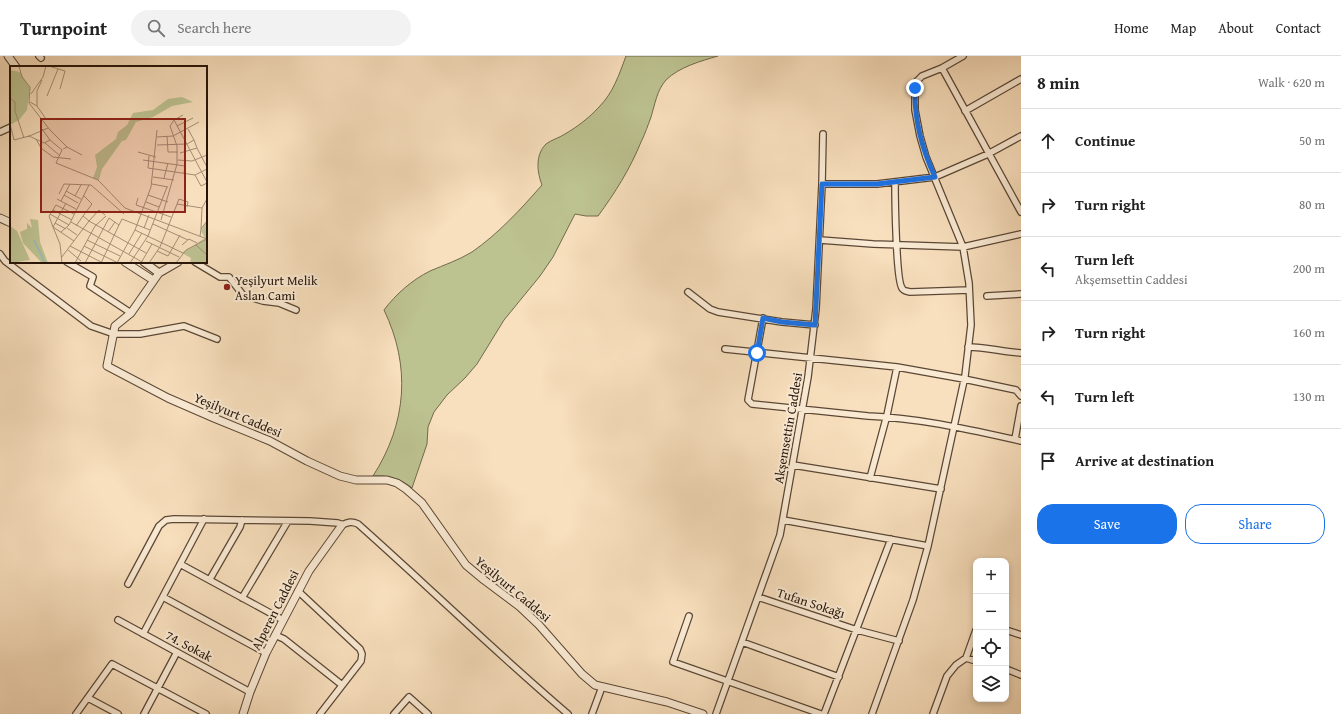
<!DOCTYPE html>
<meta charset="utf-8">
<style>
body{margin:0;font-family:"Gentium Book Plus",serif;background:#f2f2f2;color:#222}
.controls{position:absolute;right:12px;bottom:12px;display:grid;overflow:hidden;border-radius:8px;box-shadow:0 2px 6px #0003}
.controls button{width:36px;height:36px;display:grid;place-items:center;padding:0;border:0;border-bottom:1px solid #e0e0e0;background:#fff;color:#222;font:20px sans-serif}
.stop{position:absolute;width:12px;height:12px;margin:-9px;border:3px solid #1a73e8;border-radius:50%;background:#fff}
.stop.end{background:#1a73e8;border-color:#fff;box-shadow:0 1px 4px #0008}
.list{margin:0;padding:0;list-style:none}
h2{display:flex;justify-content:space-between;align-items:center;height:52px;margin:0;padding:0 16px;font-size:17px}
h2 small{font-size:13px;font-weight:400;color:#767676}
.list li{display:grid;grid-template-columns:26px 1fr auto;gap:12px;align-items:center;box-sizing:border-box;height:64px;padding:0 16px;border-top:1px solid #e0e0e0}
.list b{display:block;font-size:15px;white-space:nowrap}
.list p{margin:0;font-size:13px;white-space:nowrap;color:#767676}
.list em{font-size:13px;font-style:normal;color:#767676}
.actions{display:flex;gap:8px;padding:12px 16px}
.actions a{flex:1;padding:9px 0;border:1px solid #1a73e8;border-radius:16px;text-align:center;font-size:14px;color:#1a73e8}
.actions .main{background:#1a73e8;color:#fff}
.icon{flex:none;width:22px;height:22px;fill:none;stroke:currentColor;stroke-width:2;stroke-linecap:round;stroke-linejoin:round}
.map{position:relative;flex:none;width:1021px;height:658px;overflow:hidden}
header{display:flex;align-items:center;gap:24px;box-sizing:border-box;height:56px;padding:0 20px;background:#fff;border-bottom:1px solid #e0e0e0}
header strong{font-size:19px}
nav{display:flex;gap:22px;margin-inline-start:auto;font-size:14px}
.search{width:280px;height:36px;background:#f2f2f2;display:flex;align-items:center;gap:10px;box-sizing:border-box;padding:0 14px;border-radius:22px;color:#767676;font-size:15px}
main{display:flex}
aside{flex:1;background:#fff}
.map>svg:first-child{display:block}
</style>
<header>
<strong>Turnpoint</strong>
<div class="search"><svg class="icon" aria-label="search" viewBox="0 0 24 24"><circle cx="10" cy="10" r="6"/><path d="M15 15l6 6"/></svg>Search here</div>
<nav><a>Home</a><a>Map</a><a>About</a><a>Contact</a></nav>
</header>
<main>
<div class="map">
<svg width="1021" height="658" viewBox="0 0 1021 658">
<rect width="100%" height="100%" fill="#f8dfbd"/>
<filter id="stains"><feTurbulence type="fractalNoise" baseFrequency=".005" numOctaves="4"/><feColorMatrix values="0 0 0 0 .2 0 0 0 0 .09 0 0 0 0 .02 0 0 0 .5 -.17"/></filter>
<radialGradient id="worn" r=".72"><stop offset=".6" stop-color="#630" stop-opacity="0"/><stop offset="1" stop-color="#630" stop-opacity=".3"/></radialGradient>
<path fill="#bdc291" stroke="#716b4c" d="M626 0H718C701 5 679 11 666 24 657 34 655 48 651 61 648 69 645 78 641 86 630 113 615 137 598 160H586L575 158 553 201 540 220 504 264 477 308 465 322 447 339 434 356 428 371 427 388 412 432C401 423 388 419 373 420 407 367 411 310 384 254 396 238 412 224 430 215 444 209 459 204 472 196 498 178 521 153 542 129 537 116 535 99 546 88 551 84 559 82 565 78 577 71 589 62 599 51 613 37 619 19 626 0Z"/>
<g fill="none" stroke-linecap="round" stroke-linejoin="round">
<g stroke="#5a4735" stroke-width="8">
<path id="minor" d="M39 0 41 2
M963 0 942 12 1021 156
M965 55 1021 23
M0 76 11 71
M895 126C895 141 896 224 902 232 903 235 906 235 910 236L969 234
M822 128H877L935 121 988 98 1021 80
M820 184 873 188 963 191 1021 178
M0 198 5 205 91 270 114 278H140L184 270 217 283
M67 206 93 221 90 230 131 257
M195 206 220 221H229L243 239 263 245 279 247 296 254
M688 236 710 253 718 256 782 266 815 269
M987 240 1021 238
M763 262 748 344 752 348 868 360C920 362 971 374 1021 385
M968 291C986 291 1003 296 1021 297
M725 293 897 311 964 323 1016 334 1021 340
M1015 383 1021 350
M793 409 941 433
M870 422 887 359 897 311
M783 464 928 490
M180 508 283 564
M210 523 240 471 242 464
M128 528 159 470 166 464 174 463 310 465 338 467 342 469C348 466 352 465 358 468 429 531 496 597 568 658
M298 535 360 593 362 598 361 605 320 658
M163 541 266 597
M758 541 857 574 899 585
M242 542 288 465
M689 560 673 606 821 658
M118 564 250 636
M1006 574 1021 579
M143 578 204 463
M275 579 284 583 342 629
M742 586 839 621
M966 602 976 605
M1006 613 1021 619
M88 642 118 658
M76 658 112 608 206 658
M144 658 177 596
M394 658 409 641 428 658
M592 658 602 631
M716 658 780 479 808 321 816 253 822 128 823 78
M824 658 891 483
M872 658 913 544 928 490 965 320 971 269 969 227 963 191 926 101 920 80 915 54V32L917 25 922 20 942 12
M933 658 947 620 956 609 966 602 976 574"/>
</g>
<g stroke="#5a4735" stroke-width="9">
<path id="tertiary" d="M8 0 16 11
M0 162 11 167
M125 206 153 224
M144 206 159 217 131 257 115 270 107 310 168 342 214 362 270 385 307 405 340 420 356 424H387L397 427 406 433 422 447 466 509 484 524 520 551 539 569 582 618 595 629 667 646 703 658
M159 217 178 206
M243 658 250 636 266 597 309 515 342 469"/>
</g>
<use href="#minor" stroke="#faead4" stroke-width="5.5"/>
<use href="#tertiary" stroke="#faead4" stroke-width="7"/>
</g>
<g fill="none" stroke-linecap="round" stroke-linejoin="round">
<path stroke="#1a73e8" stroke-width="5" d="M757 297 763 262 782 266 815 269 822 128H877L935 121C922 93 914 63 915 32"/>
</g>
<circle fill="#8f2418" stroke="#faead4" stroke-width="1.5" cx="227" cy="231" r="4"/>
<g text-anchor="middle" dominant-baseline="central" stroke-width="4" stroke-linejoin="round" paint-order="stroke">
<g font-size="13" fill="#251408" stroke="#faead4" text-anchor="start">
<text x="235" y="224">Yeşilyurt Melik<tspan x="235" dy="15">Aslan Cami</tspan></text>
</g>
<g font-size="13" fill="#251408" stroke="#faead4">
<text transform="translate(238 359) rotate(23)">Yeşilyurt Caddesi</text>
<text transform="translate(788 372) rotate(-80)">Akşemsettin Caddesi</text>
<text transform="translate(513 533) rotate(40)">Yeşilyurt Caddesi</text>
<text transform="translate(811 547) rotate(18)">Tufan Sokağı</text>
<text transform="translate(275 554) rotate(-63)">Alperen Caddesi</text>
<text transform="translate(189 590) rotate(28)">74. Sokak</text>
</g>
</g>
<g transform="translate(10 10)">
<rect width="197" height="197" fill="#f8dfbd"/>
<path d="M0 4 10 6 20 22 17 44 9 54 0 59ZM172 31 183 36 162 40 143 51 126 56 116 74 112 75 92 103 89 114 83 112 87 101 85 89 106 73 108 66 117 59 123 47 143 44 158 33ZM20 153 28 154 30 176 38 197H32L13 177 10 166 17 163V157L22 162ZM197 154V197H180L181 192 172 187 195 172 191 165ZM0 160 7 165 20 194 0 197Z" fill="#bdc291"/>
<path fill="none" stroke="#9dbcb3" stroke-width="2" d="M24 174 35 197"/>
<path fill="none" stroke="#a48e75" stroke-width="1" d="M9 0 12 11 20 21 19 37 40 64 57 81 53 83M39 0 55 5 50 23M21 28 33 11 36 0M37 30 48 3M0 32 5 36V45L14 72M20 36 27 40 36 53M27 40V25L32 14M173 49 164 54 197 116M0 58 4 74 19 70 34 77 40 74M167 60 183 52M32 63 40 74M157 70 158 86H168M17 71 38 62M147 71 163 70 189 56M26 73 31 82 43 91 61 93M40 74 52 84M35 77 49 89M147 79 177 78 184 74 178 63M57 81 72 89M187 82 197 101M52 84 46 97 88 114 115 142 197 173M128 86 146 91M170 87 187 82 184 74M139 90 138 102 185 109 197 103M133 94 175 100 174 107M168 94 182 95 197 89M185 109 191 120 197 117M143 111 164 114M154 112 158 97M142 118 158 121M56 125 71 133M49 128 54 118 81 119 114 148M54 129 68 137M73 129 82 138 73 150M138 129 158 136M65 130 71 119M128 132 126 139 161 151M47 133 66 143M51 135 60 118M136 136 149 141M167 138 192 142M43 144 62 154M40 148 59 159M95 149 89 144 79 155 136 187M151 154 167 98V80L160 60 164 54M61 156 134 197M45 157 56 163M143 158 178 174M57 162 67 169M134 162 139 149M191 163 192 142 197 133M125 164 173 187M51 166 59 159 79 119M98 166 105 156M190 170 191 163 197 155M77 174 110 190M64 175 43 161 39 150 46 139 64 148M136 175 169 191M172 179 179 173 187 177M186 179 197 189M60 180 93 197M74 180 108 197M58 184 71 195M147 185 158 190 170 169M119 188 132 167M51 192 79 155 73 150 66 160M52 197 50 178 43 161 56 137M65 197 85 160 96 150M75 197 99 152 109 159 112 153 140 164M91 197 109 159M107 197 125 164 141 121 147 64M120 197 138 170 157 121M131 197 142 178M139 197 150 181 169 133 178 136 177 141M166 197 176 184 197 173"/>
<path fill="#8f2418" fill-opacity="0.15" stroke="#8f2418" stroke-width="2" d="M31 53H175V146H31Z"/>
<rect width="197" height="197" fill="none" stroke="#251408" stroke-width="2"/>
</g>
<rect width="100%" height="100%" filter="url(#stains)"/>
<rect width="100%" height="100%" fill="url(#worn)"/>
</svg>
<div class="controls">
<button>+</button>
<button>−</button>
<button><svg class="icon" aria-label="locate" viewBox="0 0 24 24"><circle cx="12" cy="12" r="6"/><path d="M12 2v4M12 18v4M2 12h4M18 12h4"/></svg></button>
<button><svg class="icon" aria-label="layers" viewBox="0 0 24 24"><path d="M12 4l9 5-9 5-9-5zM3 14l9 5 9-5"/></svg></button>
</div>
<div class="stop" style="left:757px;top:297px"></div>
<div class="stop end" style="left:915px;top:32px"></div>
</div>
<aside>
<h2>8 min<small>Walk · 620 m</small></h2>
<ul class="list">
<li><svg class="icon" aria-label="ahead" viewBox="0 0 24 24"><path d="M12 20V5M6 11l6-6 6 6"/></svg><div><b>Continue</b></div><em>50 m</em></li>
<li><svg class="icon" aria-label="right" viewBox="0 0 24 24"><path d="M7 20v-9h11M14 6l5 5-5 5"/></svg><div><b>Turn right</b></div><em>80 m</em></li>
<li><svg class="icon" aria-label="left" viewBox="0 0 24 24"><path d="M17 20v-9H6M10 6l-5 5 5 5"/></svg><div><b>Turn left</b><p>Akşemsettin Caddesi</p></div><em>200 m</em></li>
<li><svg class="icon" aria-label="right" viewBox="0 0 24 24"><path d="M7 20v-9h11M14 6l5 5-5 5"/></svg><div><b>Turn right</b></div><em>160 m</em></li>
<li><svg class="icon" aria-label="left" viewBox="0 0 24 24"><path d="M17 20v-9H6M10 6l-5 5 5 5"/></svg><div><b>Turn left</b></div><em>130 m</em></li>
<li><svg class="icon" aria-label="arrive" viewBox="0 0 24 24"><path d="M6 21V4h12l-3 4 3 4H6"/></svg><div><b>Arrive at destination</b></div></li>
</ul>
<div class="actions"><a class="main">Save</a><a>Share</a></div>
</aside>
</main>
